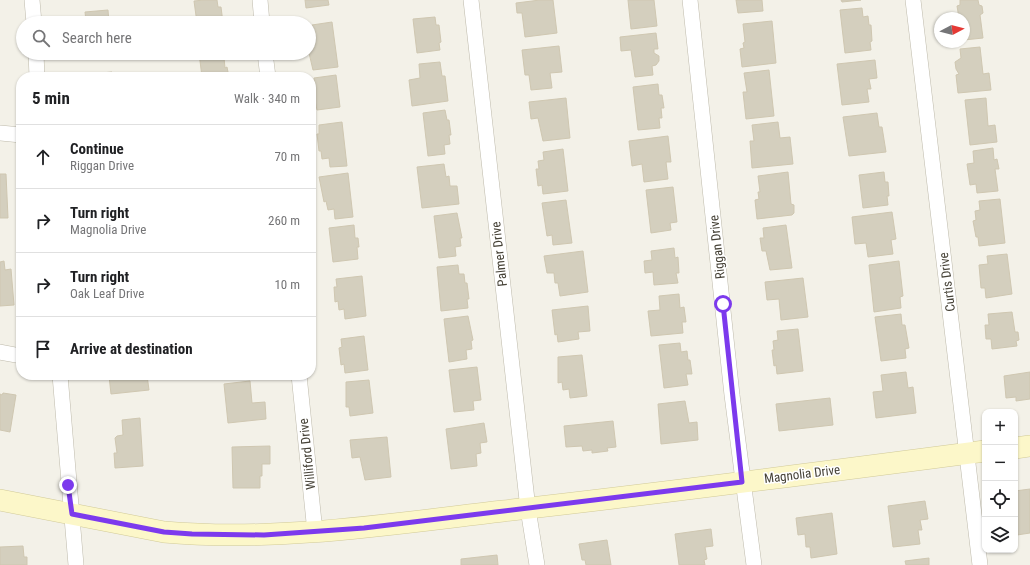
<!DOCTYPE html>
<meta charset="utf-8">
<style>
body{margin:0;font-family:"Roboto Condensed",sans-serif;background:#f6f6f6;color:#202124}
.controls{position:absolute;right:12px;bottom:12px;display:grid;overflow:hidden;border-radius:8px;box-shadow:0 1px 3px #0004}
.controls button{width:36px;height:36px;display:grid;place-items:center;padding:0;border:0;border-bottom:1px solid #e0e0e0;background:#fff;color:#202124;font:20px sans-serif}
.compass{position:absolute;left:934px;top:12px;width:36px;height:36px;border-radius:50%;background:#fff;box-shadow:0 1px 3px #0004;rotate:83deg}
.stop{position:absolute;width:12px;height:12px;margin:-9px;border:3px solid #7c3aed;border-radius:50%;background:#fff}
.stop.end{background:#7c3aed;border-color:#fff;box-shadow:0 1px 4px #0008}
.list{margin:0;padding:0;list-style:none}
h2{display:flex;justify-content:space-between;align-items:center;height:52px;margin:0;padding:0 16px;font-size:17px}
h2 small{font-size:13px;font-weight:400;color:#757577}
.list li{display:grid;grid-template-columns:26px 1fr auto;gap:12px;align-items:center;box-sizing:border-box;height:64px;padding:0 16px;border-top:1px solid #e0e0e0}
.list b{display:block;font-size:15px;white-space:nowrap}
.list p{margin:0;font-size:13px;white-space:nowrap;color:#757577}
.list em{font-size:13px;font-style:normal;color:#757577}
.icon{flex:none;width:22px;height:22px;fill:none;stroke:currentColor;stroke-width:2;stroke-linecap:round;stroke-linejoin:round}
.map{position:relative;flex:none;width:1030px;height:565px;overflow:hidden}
.search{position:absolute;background:#fff;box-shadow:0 1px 3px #0004;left:16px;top:16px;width:300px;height:44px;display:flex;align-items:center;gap:10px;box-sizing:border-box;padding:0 14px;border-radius:22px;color:#757577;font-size:15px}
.panel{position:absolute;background:#fff;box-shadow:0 1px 3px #0004;left:16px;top:72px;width:300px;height:308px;border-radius:16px}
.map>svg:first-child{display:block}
</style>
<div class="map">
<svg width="1030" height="565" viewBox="0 0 1030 565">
<rect width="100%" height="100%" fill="#f3f1e8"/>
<path fill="#d4cfbe" stroke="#cfc7b1" d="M204 0H217L218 7H221L223 23H197L194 1Z
M305 0H328L329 5 306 8Z
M540 0H553L557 33 525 37 522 13H517L516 3Z
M628 0H654L657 26 631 29Z
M736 0H762L763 11 738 13Z
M841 0H861L842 2Z
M960 0H978L979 5 982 6 983 13 980 15 983 38 964 40V18H959L957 6 960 5Z
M862 8 863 17 868 16 869 25H871L872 41 870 42 871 50 845 53 840 10Z
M108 10 109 23H83L86 21 85 12Z
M435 17 436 25H439L441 42 439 43 440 50 417 53 413 19Z
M772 21 776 63 742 67 740 49 744 48 743 43 745 42 743 24Z
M332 22 338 67 313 70 309 53V34L313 33 312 25Z
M656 33 658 49H654V53L659 56V61L656 65 652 66 653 75 635 77 631 50 621 51 620 37Z
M559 46 562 72 550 73 552 88 531 90 529 75H525L522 50Z
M980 47 983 74 989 73 991 90 958 93 956 75 959 74 956 69 955 62 961 58 960 49Z
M94 53H112L95 55Z
M199 53H216L217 59 224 58 225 68 227 67 229 77H202Z
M875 60 877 78 869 79 871 89H867L869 102 842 105 837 64Z
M440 62 442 76H445L448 101 412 106 409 80 420 78 419 64Z
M769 70 774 116 746 119 743 92H747L744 73Z
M112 72 113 77H90V74Z
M336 75 340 107 317 110 312 87H315L314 78Z
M658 84 659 95H662L664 108H661L662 118H659L660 128 638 130 633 87Z
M566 98 570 138 543 141 538 118 531 119 529 102Z
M986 98 988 126 995 125 997 142 970 145 965 100Z
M445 110 447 120H449L451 135H449L450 144 444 145 445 154 428 156 423 113Z
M877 113 879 127H882L886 152 849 156 843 117Z
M342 122 347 166 330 167 329 158 322 159 321 151H319L317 134H319V125Z
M778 122 780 138 790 137 793 164 752 168 750 141H754L752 125Z
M668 136 671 162H666L668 179 644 182 642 164 632 166 629 141Z
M993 148 994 160 997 159 999 169H995L998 191 977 193 976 184 970 185 967 164 974 163 973 151Z
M563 149 568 191 543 194 542 185 538 186 536 169H539L538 161 544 160 543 152Z
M444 164 446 177 449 176 450 186H457L459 204 422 208 417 167Z
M788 172 791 204 794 205V213L792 215 757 219 755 200 759 199 758 192H760L758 176Z
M884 172 885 182H888L889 196H887L888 205 863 208 859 175Z
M348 173 353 217 335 219 334 209 328 210 326 201 324 202 319 177Z
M0 174H6L8 218H0Z
M673 187 677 222 670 223 671 230 651 233 646 190Z
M1000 199 1005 243 979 246 978 237H976L973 221 976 220 975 211 980 210 979 201Z
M566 200 572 243 553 245 552 235 547 236 542 203Z
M892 212 896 239 891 240 893 254 868 257 866 243 855 244 852 217Z
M457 213 462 238H460L461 246 455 247 456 256 439 258 434 216Z
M354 225 355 238H358L359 247H357L358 259 333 262 329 228Z
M786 225 792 268 770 270 766 251H762L760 238H764L763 228Z
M674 248 675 258 678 257 679 273H676L678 283 654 285 653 272 645 273 644 261 652 260 651 251Z
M583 251 588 292 560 296 558 283H555L554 273H547L544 256Z
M1007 254 1012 294 986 298 985 288H981L979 265 988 264 987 256Z
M4 261 5 270 11 269 14 305 0 306V262Z
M899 261 903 296 900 297 901 308 874 312 869 265Z
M458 265 459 274H464L465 283H467L469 299H467L468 308 441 311 437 267Z
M362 276 366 316 345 319 344 309 339 310 338 301 335 302 334 287H337L336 279Z
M803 278 808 317 781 320 779 299 767 300 765 282Z
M679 294 680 308 684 307 686 322H682L683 333 651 336 648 311 660 310 659 296Z
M588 306 590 331 578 332 579 339 558 342 557 334 555 335 552 310Z
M1012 312 1015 332H1018L1019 340 1016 341 1017 346 992 349 991 339H986L985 325H989L988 314Z
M901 314 902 325H905L909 348 905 349 906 358 881 361 875 317Z
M468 316 473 340 471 341 472 349 466 350 467 359 449 362 444 319Z
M798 329 803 371 777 374 776 365 774 366 772 350H774L773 341 778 340 777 331Z
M364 336 368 370 345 373 344 364 341 365 339 348 342 347 341 339Z
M680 343 681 352 687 351 688 360H690L692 374H686L688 385 664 388 659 345Z
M582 355 587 396 570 398 569 389 563 390 562 382 558 383V357Z
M477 367 481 400 473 401 474 410 454 412 449 370Z
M906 372 908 388 913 387 916 413 876 418 873 392 883 391 881 375Z
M1030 372V399L1016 401V397L1006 398 1004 376Z
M147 375 149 390 111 394 109 376Z
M369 380 373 413 350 416 349 407H346V382Z
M250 381 252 403 265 402 266 419 228 423 224 384Z
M3 393 16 395 10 432 0 430V394L2 395Z
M830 398 833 425 779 431 776 404Z
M685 401 689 423 697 422 698 440 661 444 658 404Z
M140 418 143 466 115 468 114 453H117L115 438 117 436 123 435 122 420Z
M613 421 616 447 607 448 608 451 592 453V450L583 451 582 446 566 447 564 426Z
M484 423 487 442 480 443 481 453 476 454 477 466 451 469 446 429Z
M387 437 391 477 365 480 360 457 352 458 350 440Z
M270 446V464H262V476H260V488H233L232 447Z
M1030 489V533L1017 535 1015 525V491Z
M925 501 928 519 920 520 922 530H918L920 544 893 547 888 506Z
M832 513 837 554 811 558 810 547H806L805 534 798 535 796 518Z
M711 529 713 546 705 547 707 559 704 560 705 565H679L675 534Z
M607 540 611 565H586L585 560H582L579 544Z
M23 546 24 557H27V565H0V547Z
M497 555 498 565H461V559Z
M929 558V565H906L905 561Z"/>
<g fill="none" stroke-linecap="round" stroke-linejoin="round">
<g stroke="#bebaab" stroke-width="16">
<path id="street" d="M32 0 34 23
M260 0 262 23
M471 0 528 509 537 565
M690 0 732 395 754 565
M913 0 980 565
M36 53 37 77
M265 53 268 77
M0 133 21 135
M0 352 21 356
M60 375 76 565
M299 375 315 532"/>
</g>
<g stroke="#d1ca99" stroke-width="22">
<path id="secondary" d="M1015 448 1030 446
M0 500 164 532C278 542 391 524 503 511 664 493 825 472 985 451"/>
</g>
<use href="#street" stroke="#fff" stroke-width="15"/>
<use href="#secondary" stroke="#fcf7c9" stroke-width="21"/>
</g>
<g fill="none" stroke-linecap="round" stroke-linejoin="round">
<path stroke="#7c3aed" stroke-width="5" d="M68 485 72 514 164 532 192 534 264 535 364 528 742 482 723 304"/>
</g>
<g text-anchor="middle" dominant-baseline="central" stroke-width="3" stroke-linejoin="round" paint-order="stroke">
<g font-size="13" fill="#464237" stroke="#fff">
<text transform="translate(717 247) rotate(-96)">Riggan Drive</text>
<text transform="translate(499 254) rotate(-96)">Palmer Drive</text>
<text transform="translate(947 282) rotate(-97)">Curtis Drive</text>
<text transform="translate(307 454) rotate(-96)">Williford Drive</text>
<text transform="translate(802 474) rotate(-7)">Magnolia Drive</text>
</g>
</g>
</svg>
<div class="controls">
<button>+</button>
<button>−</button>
<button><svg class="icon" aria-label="locate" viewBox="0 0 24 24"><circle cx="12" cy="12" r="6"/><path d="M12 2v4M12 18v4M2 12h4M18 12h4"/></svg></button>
<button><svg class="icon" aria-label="layers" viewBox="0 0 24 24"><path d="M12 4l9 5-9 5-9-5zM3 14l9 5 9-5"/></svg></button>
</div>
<svg class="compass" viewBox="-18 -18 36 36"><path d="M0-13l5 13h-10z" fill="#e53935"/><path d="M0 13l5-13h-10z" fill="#757577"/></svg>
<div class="stop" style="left:723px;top:304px"></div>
<div class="stop end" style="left:68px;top:485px"></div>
<div class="search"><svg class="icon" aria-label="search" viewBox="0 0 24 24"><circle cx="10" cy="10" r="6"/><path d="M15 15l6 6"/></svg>Search here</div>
<section class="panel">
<h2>5 min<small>Walk · 340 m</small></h2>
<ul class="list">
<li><svg class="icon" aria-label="ahead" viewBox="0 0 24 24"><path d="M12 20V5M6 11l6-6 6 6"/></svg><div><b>Continue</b><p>Riggan Drive</p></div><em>70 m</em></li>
<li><svg class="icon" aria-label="right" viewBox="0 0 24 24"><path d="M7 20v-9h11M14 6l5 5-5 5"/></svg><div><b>Turn right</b><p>Magnolia Drive</p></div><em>260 m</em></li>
<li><svg class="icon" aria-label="right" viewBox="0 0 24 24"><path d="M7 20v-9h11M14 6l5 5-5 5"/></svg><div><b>Turn right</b><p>Oak Leaf Drive</p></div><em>10 m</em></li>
<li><svg class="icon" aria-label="arrive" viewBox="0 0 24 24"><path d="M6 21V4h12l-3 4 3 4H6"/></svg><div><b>Arrive at destination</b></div></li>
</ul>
</section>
</div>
